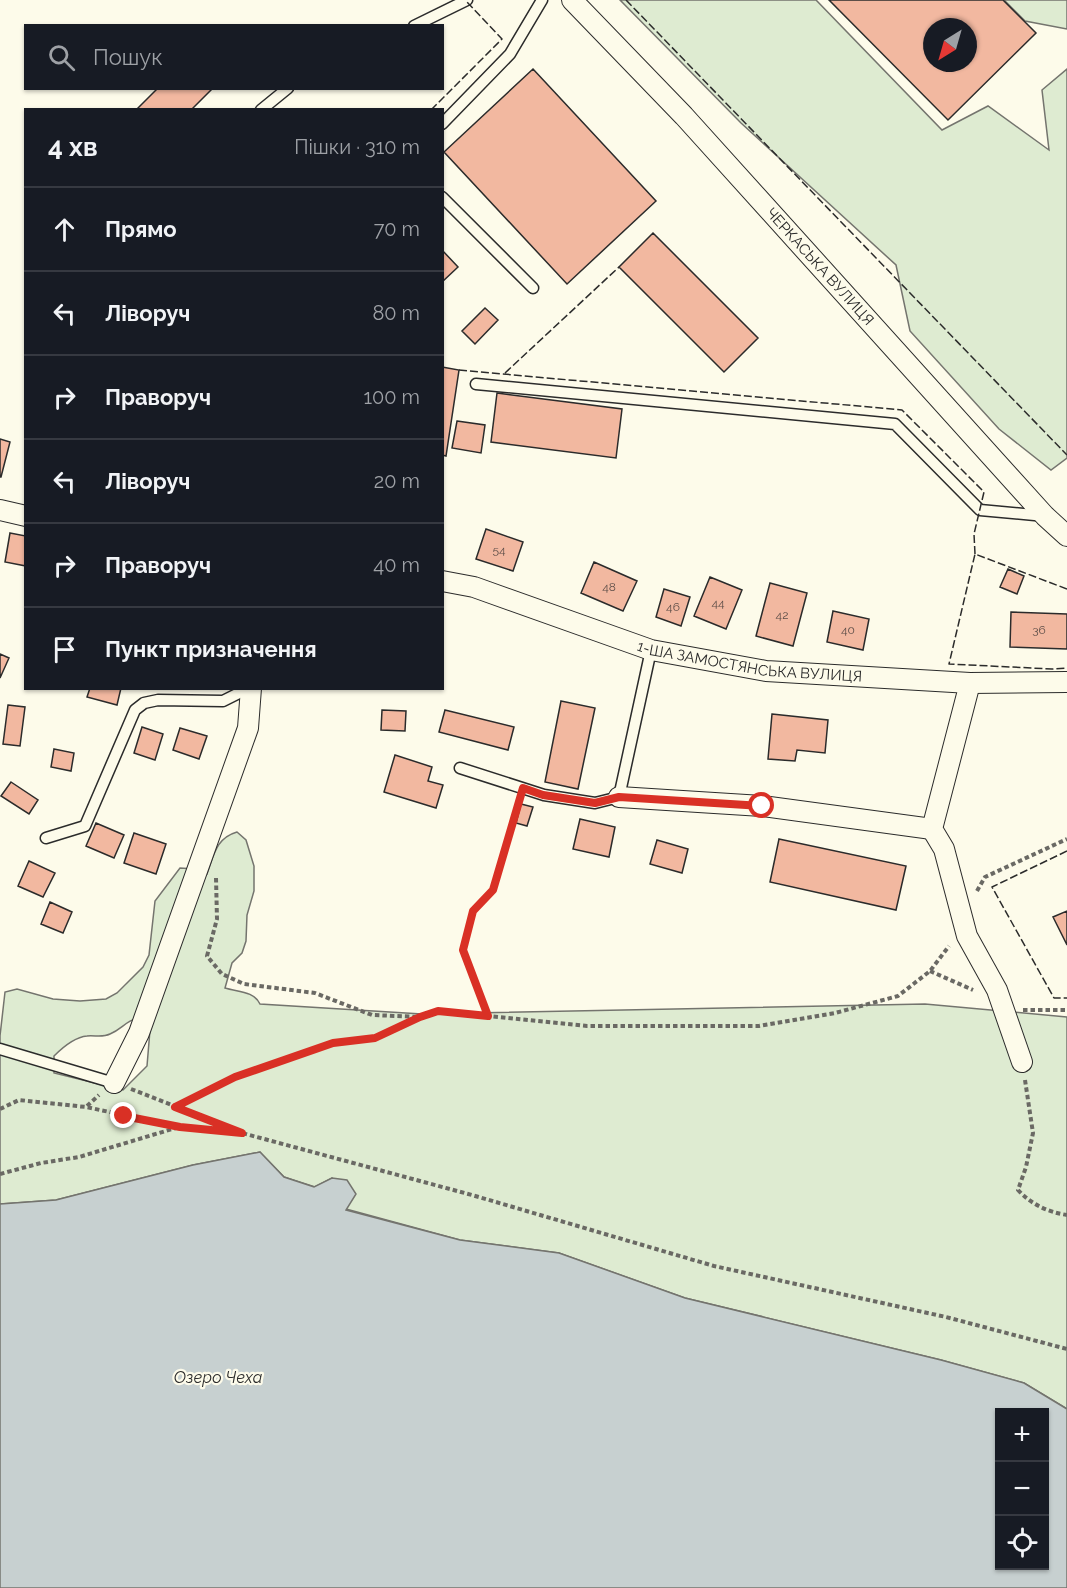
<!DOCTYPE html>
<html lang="uk">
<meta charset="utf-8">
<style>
body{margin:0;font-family:Raleway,sans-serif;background:#242831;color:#f1f3f6}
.controls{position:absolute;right:18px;bottom:18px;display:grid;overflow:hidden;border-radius:0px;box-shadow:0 2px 4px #0004}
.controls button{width:54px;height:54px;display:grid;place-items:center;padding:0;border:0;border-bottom:2px solid #363941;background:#171b24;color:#f1f3f6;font:30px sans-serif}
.compass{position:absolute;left:923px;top:18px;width:54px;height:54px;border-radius:50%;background:#171b24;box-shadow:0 2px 4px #0004;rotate:217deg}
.stop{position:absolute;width:18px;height:18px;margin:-14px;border:4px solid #d93025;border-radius:50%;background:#fff}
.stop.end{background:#d93025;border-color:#fff;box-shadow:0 2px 6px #0008}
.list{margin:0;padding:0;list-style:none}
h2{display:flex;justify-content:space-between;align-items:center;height:78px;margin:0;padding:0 24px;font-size:26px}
h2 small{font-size:20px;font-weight:400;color:#9ea1a6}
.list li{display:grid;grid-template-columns:39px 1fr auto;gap:18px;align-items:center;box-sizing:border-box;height:84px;padding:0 24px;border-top:2px solid #363941}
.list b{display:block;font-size:22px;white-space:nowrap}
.list em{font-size:20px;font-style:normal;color:#9ea1a6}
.icon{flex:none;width:33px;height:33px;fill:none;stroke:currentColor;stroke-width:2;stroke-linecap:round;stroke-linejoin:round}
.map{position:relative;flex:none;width:1067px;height:1588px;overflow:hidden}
.search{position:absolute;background:#171b24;box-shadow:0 2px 4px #0004;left:24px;top:24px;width:420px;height:66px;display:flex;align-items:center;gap:15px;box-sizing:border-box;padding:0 21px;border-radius:0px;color:#9ea1a6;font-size:22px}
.panel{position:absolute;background:#171b24;box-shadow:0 2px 4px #0004;left:24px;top:108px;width:420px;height:582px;border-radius:0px}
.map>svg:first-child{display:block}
</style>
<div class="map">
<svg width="1067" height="1588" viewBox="0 0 1067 1588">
<rect width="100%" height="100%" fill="#fdfbea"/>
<path fill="#deebd1" stroke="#74746e" stroke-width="1.5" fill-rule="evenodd" d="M620 0H816L942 130 988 106 1049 150 1042 90 1067 69V458L1051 470 999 429 910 331 896 265 741 123Z
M1004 0H1067V29L1025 21Z
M237 832 246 840 254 866V891L247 915 246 941 242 953 232 963 225 988C238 992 254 991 260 1004L422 1014 925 1004 1067 1017V1409L1024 1383 941 1360 685 1298 559 1253 460 1240 346 1209 332 1178 315 1187 284 1177 260 1152 193 1165 56 1200 0 1204V1036L5 992 17 989 53 999 80 1001 106 999 117 993 143 967 149 955 155 901 180 868 195 869 207 874C214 855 216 838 237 832ZM143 1017 150 1030 147 1066 123 1090 54 1073V1056C62 1048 75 1037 87 1036 95 1035 102 1038 110 1034 124 1028 125 1020 143 1017Z"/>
<path fill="#c7d0d0" stroke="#74746e" stroke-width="1.5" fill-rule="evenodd" d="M260 1152 284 1177 314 1187 332 1178 347 1180 356 1194 346 1210 460 1240 559 1253 685 1298 941 1360 1024 1383 1067 1409V1588H0V1204L56 1200 193 1165ZM1000 1412H1044V1566H1000Z"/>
<path fill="#f2b8a0" stroke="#2b2b2b" stroke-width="1.5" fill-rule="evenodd" d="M829 0H1003L1036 33 948 120ZM932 27H968V63H932Z
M533 69 656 201 567 284 444 152Z
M158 88H213L191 110H136Z
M653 233 758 338 724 372 619 267Z
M442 250 458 267 442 282Z
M485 308 498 320 475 344 462 331Z
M442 367 459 370 446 456 442 455Z
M497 393 622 409 616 458 491 442Z
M457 421 485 425 481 453 452 448Z
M0 439 10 442 1 477H0Z
M486 529 523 542 513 571 476 559Z
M10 533 26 536V566L5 562Z
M594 562 637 581 623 611 581 593Z
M1008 569 1024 576 1017 594 1000 587Z
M710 577 742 590 726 629 694 616Z
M770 583 807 593 793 646 756 636Z
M664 589 690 597 681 626 656 617Z
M833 611 869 619 863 650 827 642Z
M1011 612 1067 614V649L1010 647Z
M0 654 9 658 0 678Z
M90 688H121L117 705 87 697Z
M561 701 595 708 578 789 545 782Z
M8 705 25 707 20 746 3 744Z
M382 710 406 711 405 731 381 730Z
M445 710 514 727 508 750 439 732Z
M772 714 828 720 825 753 797 750 795 761 768 759Z
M142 727 163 734 155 760 134 753Z
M180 728 207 736 199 759 173 750Z
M54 749 74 753 71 771 51 767Z
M395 755 432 767 428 781 443 785 436 808 384 792Z
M11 782 38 800 29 814 1 796Z
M521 804 533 807 527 826 516 823Z
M580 819 615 827 609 857 573 849Z
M96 823 124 835 114 858 86 846Z
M134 833 166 844 156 874 124 863Z
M779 839 906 866 896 910 770 882Z
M657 840 688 849 682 873 650 864Z
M29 861 55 873 43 897 18 886Z
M50 902 72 912 63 933 41 924Z
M1067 911V945L1053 917Z"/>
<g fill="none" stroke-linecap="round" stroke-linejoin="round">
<g stroke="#2b2b2b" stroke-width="13">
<path id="service" d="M414 26 467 0
M261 110 288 88
M442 124 510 54 542 0
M442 197 533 288
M476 384 895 424 980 510 1045 516
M460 768 544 795 595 803 619 797 651 650
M46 838 85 826 135 710 144 703 158 700 223 701 249 688
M0 1049 114 1083"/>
</g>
<g stroke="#2b2b2b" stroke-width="22">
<g id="minor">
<path id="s1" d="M572 0 684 116 1045 516 1067 536"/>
<path d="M0 510 26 516"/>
<path id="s2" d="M442 581 474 587 651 650 766 671 970 683 1067 682"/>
<path d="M970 683 932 829 944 849 967 936 997 990 1022 1062"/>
<path d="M619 797 762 806 932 829"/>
<path d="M114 1083 139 1033 248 728 251 688"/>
</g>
</g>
<path stroke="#6a6964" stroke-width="4" stroke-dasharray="4.5 3" stroke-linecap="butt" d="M216 878 217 919 207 956 222 974 244 984 315 993 372 1015 420 1017
M977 891 985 877 1067 839
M930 971 973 990
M1023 1010H1067
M487 1016 463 950 473 911 493 890 518 804
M1025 1080 1033 1133 1026 1167 1018 1190C1031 1204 1047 1212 1067 1215
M131 1089 236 1130
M87 1106 99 1095
M175 1107 235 1077 333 1043 375 1038 420 1017 438 1011 587 1026H759L835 1013 898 996 930 971 949 946
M0 1109 19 1100 86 1107 180 1127 242 1133 472 1195 714 1266 946 1317 1067 1349
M0 1174 41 1163 79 1157 179 1127"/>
<use href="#service" stroke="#fdfbea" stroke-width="10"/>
<use href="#minor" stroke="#fdfbea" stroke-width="20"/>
<path stroke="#2b2b2b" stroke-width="1.5" stroke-dasharray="8 3" stroke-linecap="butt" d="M626 0 1067 455
M431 110 502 39 466 1
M459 370 902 410 984 492 974 534 975 554
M505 373 619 267
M1067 589 975 554 949 664 1052 669 1067 668
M1067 851 992 887 1054 998H1067"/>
</g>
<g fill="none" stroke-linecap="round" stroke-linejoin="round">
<path stroke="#d93025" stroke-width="8" d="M124 1116 180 1127 242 1133 175 1107 235 1077 333 1043 375 1038 420 1017 438 1011 488 1016 463 950 473 911 493 890 523 788 543 795 595 803 619 797 762 806"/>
</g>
<g text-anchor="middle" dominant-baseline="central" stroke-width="4.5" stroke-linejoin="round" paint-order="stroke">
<g font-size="12" fill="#5d4e48">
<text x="499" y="550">54</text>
<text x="609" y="587">48</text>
<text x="718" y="603">44</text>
<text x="673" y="607">46</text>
<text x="782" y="615">42</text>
<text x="848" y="630">40</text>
<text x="1039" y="630">36</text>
</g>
<g font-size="15" fill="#2b2b2b" stroke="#fdfbea">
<text stroke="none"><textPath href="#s1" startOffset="364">ЧЕРКАСЬКА ВУЛИЦЯ</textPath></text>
<text stroke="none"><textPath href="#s2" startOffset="320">1-ША ЗАМОСТЯНСЬКА ВУЛИЦЯ</textPath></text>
</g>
<g font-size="16" font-style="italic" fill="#2b2b2b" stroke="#fdfbea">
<text x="218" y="1377">Озеро Чеха</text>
</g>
</g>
</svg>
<div class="controls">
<button>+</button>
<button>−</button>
<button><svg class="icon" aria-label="locate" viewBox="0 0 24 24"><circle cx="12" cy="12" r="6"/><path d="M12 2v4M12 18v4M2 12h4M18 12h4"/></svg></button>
</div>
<svg class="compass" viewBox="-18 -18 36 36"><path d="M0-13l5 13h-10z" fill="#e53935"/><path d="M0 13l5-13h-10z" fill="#9ea1a6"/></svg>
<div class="stop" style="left:762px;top:806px"></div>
<div class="stop end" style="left:124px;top:1116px"></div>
<div class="search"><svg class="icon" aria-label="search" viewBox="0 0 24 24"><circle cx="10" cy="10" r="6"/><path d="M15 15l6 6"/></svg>Пошук</div>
<section class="panel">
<h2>4 хв<small>Пішки · 310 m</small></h2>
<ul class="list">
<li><svg class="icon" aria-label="ahead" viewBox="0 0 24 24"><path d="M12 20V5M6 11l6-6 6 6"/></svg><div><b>Прямо</b></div><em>70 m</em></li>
<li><svg class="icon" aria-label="left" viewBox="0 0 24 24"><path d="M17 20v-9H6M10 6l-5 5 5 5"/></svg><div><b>Ліворуч</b></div><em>80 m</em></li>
<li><svg class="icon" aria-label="right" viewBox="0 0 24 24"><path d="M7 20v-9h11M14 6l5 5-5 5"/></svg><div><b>Праворуч</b></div><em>100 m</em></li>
<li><svg class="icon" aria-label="left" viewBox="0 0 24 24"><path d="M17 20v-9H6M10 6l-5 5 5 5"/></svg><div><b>Ліворуч</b></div><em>20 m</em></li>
<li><svg class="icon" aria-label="right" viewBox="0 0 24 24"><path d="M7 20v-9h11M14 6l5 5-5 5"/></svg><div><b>Праворуч</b></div><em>40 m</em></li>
<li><svg class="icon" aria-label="arrive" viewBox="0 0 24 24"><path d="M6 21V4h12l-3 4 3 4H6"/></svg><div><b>Пункт призначення</b></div></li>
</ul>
</section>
</div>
